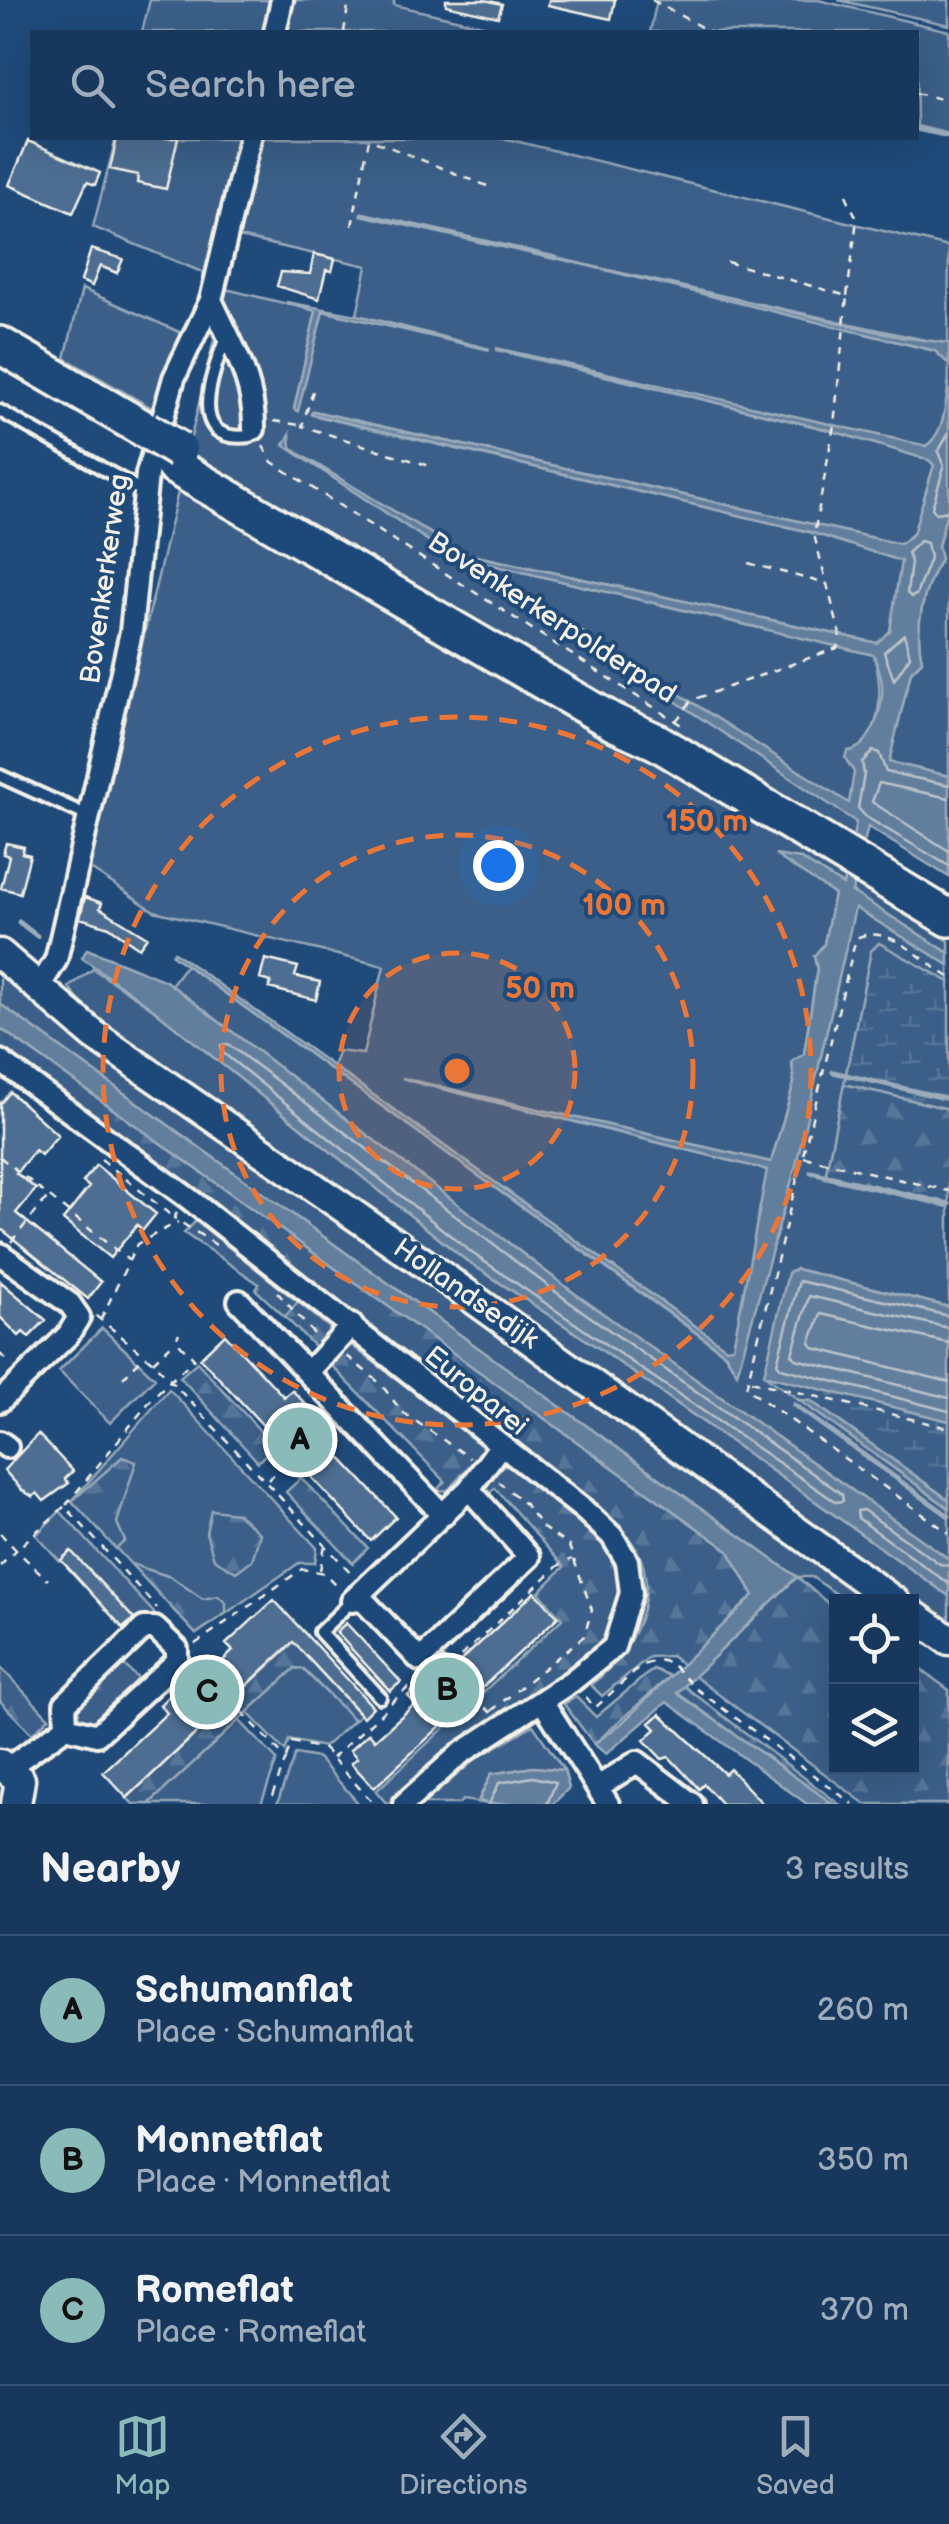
<!DOCTYPE html>
<meta charset="utf-8">
<style>
body{margin:0;font-family:"Balsamiq Sans",sans-serif;background:#244365;color:#f1f3f6}
.controls{position:absolute;right:30px;bottom:30px;display:grid;overflow:hidden;border-radius:0px;box-shadow:0 10px 40px #0002}
.controls button{width:90px;height:90px;display:grid;place-items:center;padding:0;border:0;border-bottom:2px solid #365272;background:#17385c;color:#f1f3f6;font:50px sans-serif}
.you{position:absolute;left:498px;top:865px;width:35px;height:35px;margin:-25px;border:8px solid #fff;border-radius:50%;background:#1a73e8;box-shadow:0 0 0 15px #1a73e833}
.badge{display:grid;place-items:center;width:65px;height:65px;border-radius:50%;background:#8bbbb9;color:#111;font-size:32px;font-weight:700}
.pin{position:absolute;translate:-50% -50%;border:5px solid #fff;box-shadow:0 2px 10px #0006}
.list{margin:0;padding:0;list-style:none}
h2{display:flex;justify-content:space-between;align-items:center;height:130px;margin:0;padding:0 40px;font-size:42px}
h2 small{font-size:32px;font-weight:400;color:#9eacbb}
.list li{display:grid;grid-template-columns:65px 1fr auto;gap:30px;align-items:center;box-sizing:border-box;height:150px;padding:0 40px;border-top:2px solid #365272}
.list b{display:block;font-size:38px;white-space:nowrap}
.list p{margin:0;font-size:32px;white-space:nowrap;color:#9eacbb}
.list em{font-size:32px;font-style:normal;color:#9eacbb}
.icon{flex:none;width:55px;height:55px;fill:none;stroke:currentColor;stroke-width:2;stroke-linecap:round;stroke-linejoin:round}
.map{position:relative;flex:none;width:949px;height:1804px;overflow:hidden}
.search{position:absolute;background:#17385c;box-shadow:0 10px 40px #0002;left:30px;right:30px;top:30px;height:110px;display:flex;align-items:center;gap:25px;box-sizing:border-box;padding:0 35px;border-radius:0px;color:#9eacbb;font-size:38px}
.sheet{height:580px;background:#17385c}
nav{display:flex;justify-content:space-around;align-items:center;box-sizing:border-box;height:140px;border-top:2px solid #365272;background:#17385c;font-size:28px;color:#9eacbb}
nav a{display:grid;justify-items:center;gap:5px}
nav .on{color:#8bbbb9}
.map>svg:first-child{display:block}
</style>
<div class="map">
<svg width="949" height="1804" viewBox="0 0 949 1804">
<defs>
<pattern id="forest-firs" width="22" height="20" patternUnits="userSpaceOnUse" patternTransform="scale(2.5)"><rect width="22" height="20" fill="#3a5f88"/><path d="M5 1l3.5 6h-7zM16 11l3.5 6h-7z" fill="#577699"/></pattern>
<pattern id="wetland-marsh" width="20" height="14" patternUnits="userSpaceOnUse" patternTransform="scale(2.5)"><rect width="20" height="14" fill="#3a5f88"/><path d="M1 5h8M5 5V1M11 12h8M15 12V8" fill="none" stroke="#577699"/></pattern>
</defs>
<rect width="100%" height="100%" fill="#1f4a7a"/>
<filter id="ink" filterUnits="userSpaceOnUse"><feTurbulence type="fractalNoise" baseFrequency=".01" numOctaves="2"/><feDisplacementMap in="SourceGraphic" scale="20" xChannelSelector="R" yChannelSelector="G"/><feConvolveMatrix kernelMatrix="1 2 1 2 8 2 1 2 1" color-interpolation-filters="sRGB"/></filter>
<g filter="url(#ink)">
<path fill="#3a5f88" stroke="#97a8b8" stroke-width="2.5" d="M150 0H276L269 32H142Z
M294 0H394V5L513 32H286Z
M657 0H818L949 31V134L917 126 916 32H650Z
M838 0H949V25Z
M116 138H243L209 275 93 227Z
M262 138H503L949 247 948 345 637 277 935 351 949 364C949 389 948 431 926 446L496 350 829 430 929 460 934 465 913 534 900 544 314 411 312 415 810 532 902 561 890 631 877 643 463 553 284 445 436 546 479 566 484 563 874 655C882 686 884 727 858 751L857 822 843 886 801 859 778 856 834 894 824 944 814 956 817 969 804 1054 792 1062 794 1083 771 1162 406 1080 768 1170 733 1348H726L333 1066 339 1051 363 1054 384 966 154 911 89 868 226 289 316 311 294 409 297 411 323 311 490 349 357 315 367 266 239 237Z
M82 289 193 338 173 420 65 358Z
M949 504V776L888 762 911 672 922 661C914 628 923 588 941 559L938 547Z
M855 881 949 941V953L852 892Z
M855 907 949 965V982L879 943 871 951 825 1177 949 1207V1307L796 1269 764 1374 949 1508V1559L574 1293 171 985 186 965 725 1354 737 1372 796 1164Z
M0 961 883 1601H846L812 1577H797L0 1004Z
M93 969 152 1008 467 1261 600 1349 949 1596V1628L400 1233 91 1018 69 987Z
M196 1221 298 1302 285 1317 256 1290 259 1284 184 1233Z
M102 1328 155 1378 110 1423 59 1371Z
M169 1389 317 1548 315 1563H299L196 1634 72 1501Z
M60 1511 154 1613 153 1621 140 1625 71 1551 60 1561 36 1535Z
M295 1668 303 1669 354 1720 324 1747 289 1740 285 1751 247 1712Z
M239 1720 277 1760 261 1804H149Z
M533 1725 564 1770 533 1767 491 1774 479 1799 488 1804 463 1800 458 1804H423L477 1758Z
M295 1754 318 1758 359 1804H277Z"/>
<path fill="url(#forest-firs)" stroke="#97a8b8" stroke-width="2.5" d="M0 1028 728 1550 754 1595 683 1665 671 1656 649 1657 602 1696 591 1685C625 1658 657 1609 642 1562 636 1542 619 1527 605 1512L237 1222 0 1053Z
M844 1084 949 1109V1207L825 1178Z
M298 1302 337 1334 319 1351 285 1317Z
M348 1343 487 1446 448 1490 436 1491 445 1481 329 1363Z
M197 1362 274 1446 258 1462 180 1377Z
M122 1457 136 1462 117 1523 125 1541 116 1549 72 1501Z
M504 1464 512 1465C578 1518 662 1564 594 1657L457 1743 387 1804 376 1791 562 1619 539 1592 564 1567 495 1488 488 1494 487 1486Z
M301 1478 368 1548 353 1563 286 1492Z
M211 1510 237 1513 260 1534 252 1560 236 1572 214 1559 206 1533Z
M131 1564 171 1577 203 1599 218 1596 226 1603V1613L196 1634Z
M797 1577 836 1610V1766H912V1663L949 1690V1804H865L694 1676Z
M304 1633 305 1655 360 1715 354 1720 303 1669 295 1668 149 1804H133L127 1798Z
M123 1664 144 1684 97 1729 71 1723 76 1701 86 1700Z
M0 1667 49 1718 32 1734 0 1701Z
M653 1669 670 1676 594 1744 564 1704 576 1697 596 1717Z
M684 1686 839 1804H833L677 1693Z"/>
<path fill="url(#wetland-marsh)" stroke="#97a8b8" stroke-width="2.5" d="M879 943 949 982V1109L844 1084 871 951Z
M764 1375 949 1421V1500L811 1401 799 1400Z"/>
<path fill="#627e9d" stroke="#9cacbb" stroke-width="2.5" fill-rule="evenodd" d="M556 258 901 337 949 343V364L935 351Z
M286 302 357 315 490 350 323 311 298 411 294 409 316 311Z
M496 348 926 446C945 433 945 404 949 382V504L938 546 941 559C923 588 914 628 922 661L911 672 889 762 949 776V877L868 827 852 892 949 953V965L855 908 796 1165 737 1373 725 1353 172 955 174 952 726 1348 733 1347 767 1170 402 1078 771 1162 794 1083 792 1062 804 1054 817 969 814 956 824 944 834 894 775 855 801 859 843 885 856 822 563 626 473 572 471 562 436 546 284 445 290 434 291 447 298 453 463 553 877 643 890 631 901 561 810 532 311 414 313 411 900 544 913 534 934 465 929 460 829 430ZM484 563 874 655C877 665 882 676 882 687 884 708 870 750 847 751L845 758 854 772 849 803 480 566Z
M87 949 166 981 574 1293 949 1559V1596L600 1349 467 1261 152 1008 82 958Z
M0 1004 797 1577 677 1693 833 1804H807L667 1702 606 1754 594 1744 621 1724 754 1595 728 1550 0 1028Z
M796 1269 949 1307V1421L764 1375 788 1273Z
M799 1400 811 1401 949 1500V1508Z
M533 1767 564 1770 569 1788 553 1804H488L479 1800 491 1774Z"/>
<g fill="none" stroke-linecap="round" stroke-linejoin="round">
<path stroke="#bac3ca" stroke-width="2.5" d="M949 433 938 452 944 467 932 508 936 513 949 511
M920 541 927 543 930 558 916 595 911 597 907 593 911 563 908 552Z
M904 634 910 656 894 680 884 652Z
M949 785 886 772 879 753 873 751 862 762 864 774 858 808 866 817 949 866
M949 798 879 783 872 802 949 851
M228 1044 568 1301 842 1494 843 1501 836 1502 472 1253 222 1052 221 1045Z
M949 1316 799 1281 777 1363 781 1368 949 1411
M949 1328 809 1296 792 1354 796 1359 949 1398
M949 1343 821 1314 810 1343 814 1348 949 1382
M949 1566 940 1564 863 1510 857 1511 858 1518 949 1584
M489 1804 499 1783 533 1777 556 1782 547 1804"/>
<path stroke="#9cacbb" stroke-width="5" d="M916 129 949 136
M362 214 556 258
M19 922 37 936
M833 1072 949 1099
M811 1172 949 1204
M794 1405 949 1516"/>
</g>
<path fill="#4d6e92" stroke="#f4f1e8" stroke-width="2.5" d="M446 0H485L502 4 498 17 446 5Z
M549 0H615L611 19 548 5Z
M117 138H178L166 189 137 183 138 175 110 169Z
M28 141 100 173 95 185 87 182 73 213 9 185Z
M91 249 123 259 117 273 100 266 92 286 81 281Z
M314 254 335 259 332 271 326 270 319 299 277 286 281 272 310 274Z
M6 843 24 847 22 853 30 855 20 893 1 888 9 856 3 854Z
M85 897 102 903 100 908 147 937 139 948 109 927 80 918Z
M265 959 298 967 295 976 320 982 316 1000 269 988 271 982 260 979Z
M10 1092 58 1135 41 1155 35 1150 16 1173 36 1189 16 1213 101 1282 88 1299 0 1228V1104Z
M96 1165 156 1214 143 1230 137 1225 110 1258 63 1220 89 1187 83 1182Z
M0 1281 46 1320 29 1337 23 1332 19 1336 0 1317Z
M225 1334 284 1397 292 1390 319 1418 320 1436 396 1517 371 1541 200 1358Z
M38 1434 73 1471 65 1479 69 1483 44 1501 37 1493 33 1497 22 1490 4 1470Z
M71 1551 134 1619 123 1628 61 1560Z
M535 1592 558 1617 374 1788 351 1763 357 1758 350 1750 369 1733 375 1740 415 1704 408 1696 443 1658 453 1668Z
M274 1600 373 1707 363 1717 293 1642 127 1798 103 1772 167 1713 160 1705 182 1681 195 1668 205 1678 233 1651 226 1644Z
M346 1623 401 1682 390 1691 336 1632Z
M660 1714 725 1774 730 1769 763 1804H722L704 1784 699 1789 669 1757 662 1759 644 1740 656 1729 650 1723Z"/>
<g fill="none" stroke-linecap="round" stroke-linejoin="round">
<g stroke="#f4f1e8" stroke-width="18">
<path id="lane" d="M227 335C214 369 182 445 250 436L254 429
M0 411 144 492
M0 776 88 816
M352 1601 320 1632 380 1697"/>
</g>
<g stroke="#f4f1e8" stroke-width="28">
<path id="street" d="M275 32 282 0
M211 300C231 344 255 380 254 429
M39 987 56 960 131 632 147 474 174 378 211 300 250 138
M0 1061 188 1198 584 1510 612 1536 627 1561 631 1593 614 1647 572 1681 460 1754 404 1804
M0 1254 70 1304 79 1317 68 1335 0 1401
M239 1301 443 1515
M308 1372 352 1325
M0 1442 7 1447
M358 1595 420 1660 529 1557 469 1489
M352 1601 469 1489 500 1446
M144 1628H155L177 1649V1661L97 1735 66 1727 65 1704Z
M542 1701 608 1804
M9 1767 66 1727
M598 1787 637 1762 692 1804"/>
</g>
<g stroke="#f4f1e8" stroke-width="35">
<path id="secondary" d="M0 954 94 1035 425 1264 895 1602
M912 1614 949 1640
M0 1764 20 1780 16 1804"/>
</g>
<g stroke="#f4f1e8" stroke-width="42">
<path id="highway" d="M0 345 146 430
M174 466 613 722 657 742 949 918"/>
</g>
<path stroke="#f4f1e8" stroke-width="2.5" stroke-dasharray="8 8" stroke-linecap="butt" d="M652 0 710 32
M344 32 349 0
M916 93 949 101
M846 195 857 219 847 296
M352 226 369 139 487 186
M727 262 847 296 834 425 814 535 827 584
M313 391 302 426 430 466
M274 421 300 425
M263 446 272 462 683 726
M676 721 692 700 837 648 840 634 827 584 748 563
M949 977C921 960 889 923 856 938L746 1388 949 1533
M0 1157 128 1260
M804 1157 949 1191
M101 1159 173 1217
M177 1213 174 1218 216 1245
M11 1242 47 1198
M277 1292 315 1335
M96 1316 153 1362 354 1576
M101 1319 137 1244 178 1222
M0 1354 10 1363
M347 1356 381 1384 402 1412 470 1458
M153 1362 175 1341
M123 1378 143 1357
M751 1381 949 1428
M317 1433 330 1421
M268 1480 292 1457
M66 1505 155 1395 194 1359 176 1340 179 1333
M0 1533 16 1550 65 1506 157 1608
M0 1566 16 1550 48 1580
M320 1570 325 1545
M195 1644 302 1569 324 1573 337 1586
M461 1656 558 1566 572 1559
M194 1662 207 1675
M474 1696 491 1713
M586 1697 595 1708 640 1666 658 1660 671 1663 695 1688 853 1804
M231 1700 286 1759 269 1804
M391 1703 419 1678
M491 1711 584 1636 592 1610 569 1546 543 1528 524 1503 499 1482
M286 1758 292 1742 324 1749 374 1804
M332 1758 386 1709"/>
<use href="#lane" stroke="#1f4a7a" stroke-width="10"/>
<use href="#street" stroke="#1f4a7a" stroke-width="20"/>
<use href="#secondary" stroke="#1f4a7a" stroke-width="28"/>
<use href="#highway" stroke="#1f4a7a" stroke-width="35"/>
<g stroke="#f4f1e8" stroke-width="42" stroke-linecap="butt">
<path id="highway-bridge" d="M146 430 179 450"/>
</g>
<use href="#highway-bridge" stroke="#1f4a7a" stroke-width="35"/>
</g>
</g>
<circle cx="457" cy="1071" r="118" fill="#ea7738" fill-opacity=".12"/>
<g fill="none" stroke="#ea7738" stroke-width="5" stroke-dasharray="18 12">
<circle cx="457" cy="1071" r="118"/>
<circle cx="457" cy="1071" r="236"/>
<circle cx="457" cy="1071" r="354"/>
</g>
<g text-anchor="middle" dominant-baseline="central" stroke-width="8" stroke-linejoin="round" paint-order="stroke">
<g font-size="28" fill="#f4f1e8" stroke="#1f4a7a">
<text transform="translate(105 579) rotate(-82)">Bovenkerkerweg</text>
<text transform="translate(552 618) rotate(33)">Bovenkerkerpolderpad</text>
<text transform="translate(466 1294) rotate(35)">Hollandsedijk</text>
<text transform="translate(476 1391) rotate(39)">Europarei</text>
</g>
</g>
<circle cx="457" cy="1071" r="15" fill="#ea7738" stroke="#1f4a7a" stroke-width="5"/>
<g font-size="30" text-anchor="middle" font-weight="bold" fill="#ea7738" stroke="#1f4a7a" stroke-width="8" stroke-linejoin="round" paint-order="stroke">
<text x="707" y="831">150 m</text>
<text x="624" y="915">100 m</text>
<text x="540" y="998">50 m</text>
</g>
</svg>
<div class="controls">
<button><svg class="icon" aria-label="locate" viewBox="0 0 24 24"><circle cx="12" cy="12" r="6"/><path d="M12 2v4M12 18v4M2 12h4M18 12h4"/></svg></button>
<button><svg class="icon" aria-label="layers" viewBox="0 0 24 24"><path d="M12 4l9 5-9 5-9-5zM3 14l9 5 9-5"/></svg></button>
</div>
<div class="you"></div>
<div class="pin badge" style="left:300px;top:1440px">A</div>
<div class="pin badge" style="left:447px;top:1690px">B</div>
<div class="pin badge" style="left:207px;top:1692px">C</div>
<div class="search"><svg class="icon" aria-label="search" viewBox="0 0 24 24"><circle cx="10" cy="10" r="6"/><path d="M15 15l6 6"/></svg>Search here</div>
</div>
<section class="sheet">
<h2>Nearby<small>3 results</small></h2>
<ul class="list">
<li><span class="badge">A</span><div><b>Schumanflat</b><p>Place · Schumanflat</p></div><em>260 m</em></li>
<li><span class="badge">B</span><div><b>Monnetflat</b><p>Place · Monnetflat</p></div><em>350 m</em></li>
<li><span class="badge">C</span><div><b>Romeflat</b><p>Place · Romeflat</p></div><em>370 m</em></li>
</ul>
</section>
<nav>
<a class="on"><svg class="icon" aria-label="map" viewBox="0 0 24 24"><path d="M3 6l6-2 6 2 6-2v14l-6 2-6-2-6 2zM9 4v14M15 6v14"/></svg>Map</a>
<a><svg class="icon" aria-label="directions" viewBox="0 0 24 24"><path d="M12 3l9 9-9 9-9-9zM9 14v-3h6M13 9l2 2-2 2"/></svg>Directions</a>
<a><svg class="icon" aria-label="saved" viewBox="0 0 24 24"><path d="M7 4h10v16l-5-4-5 4z"/></svg>Saved</a>
</nav>
